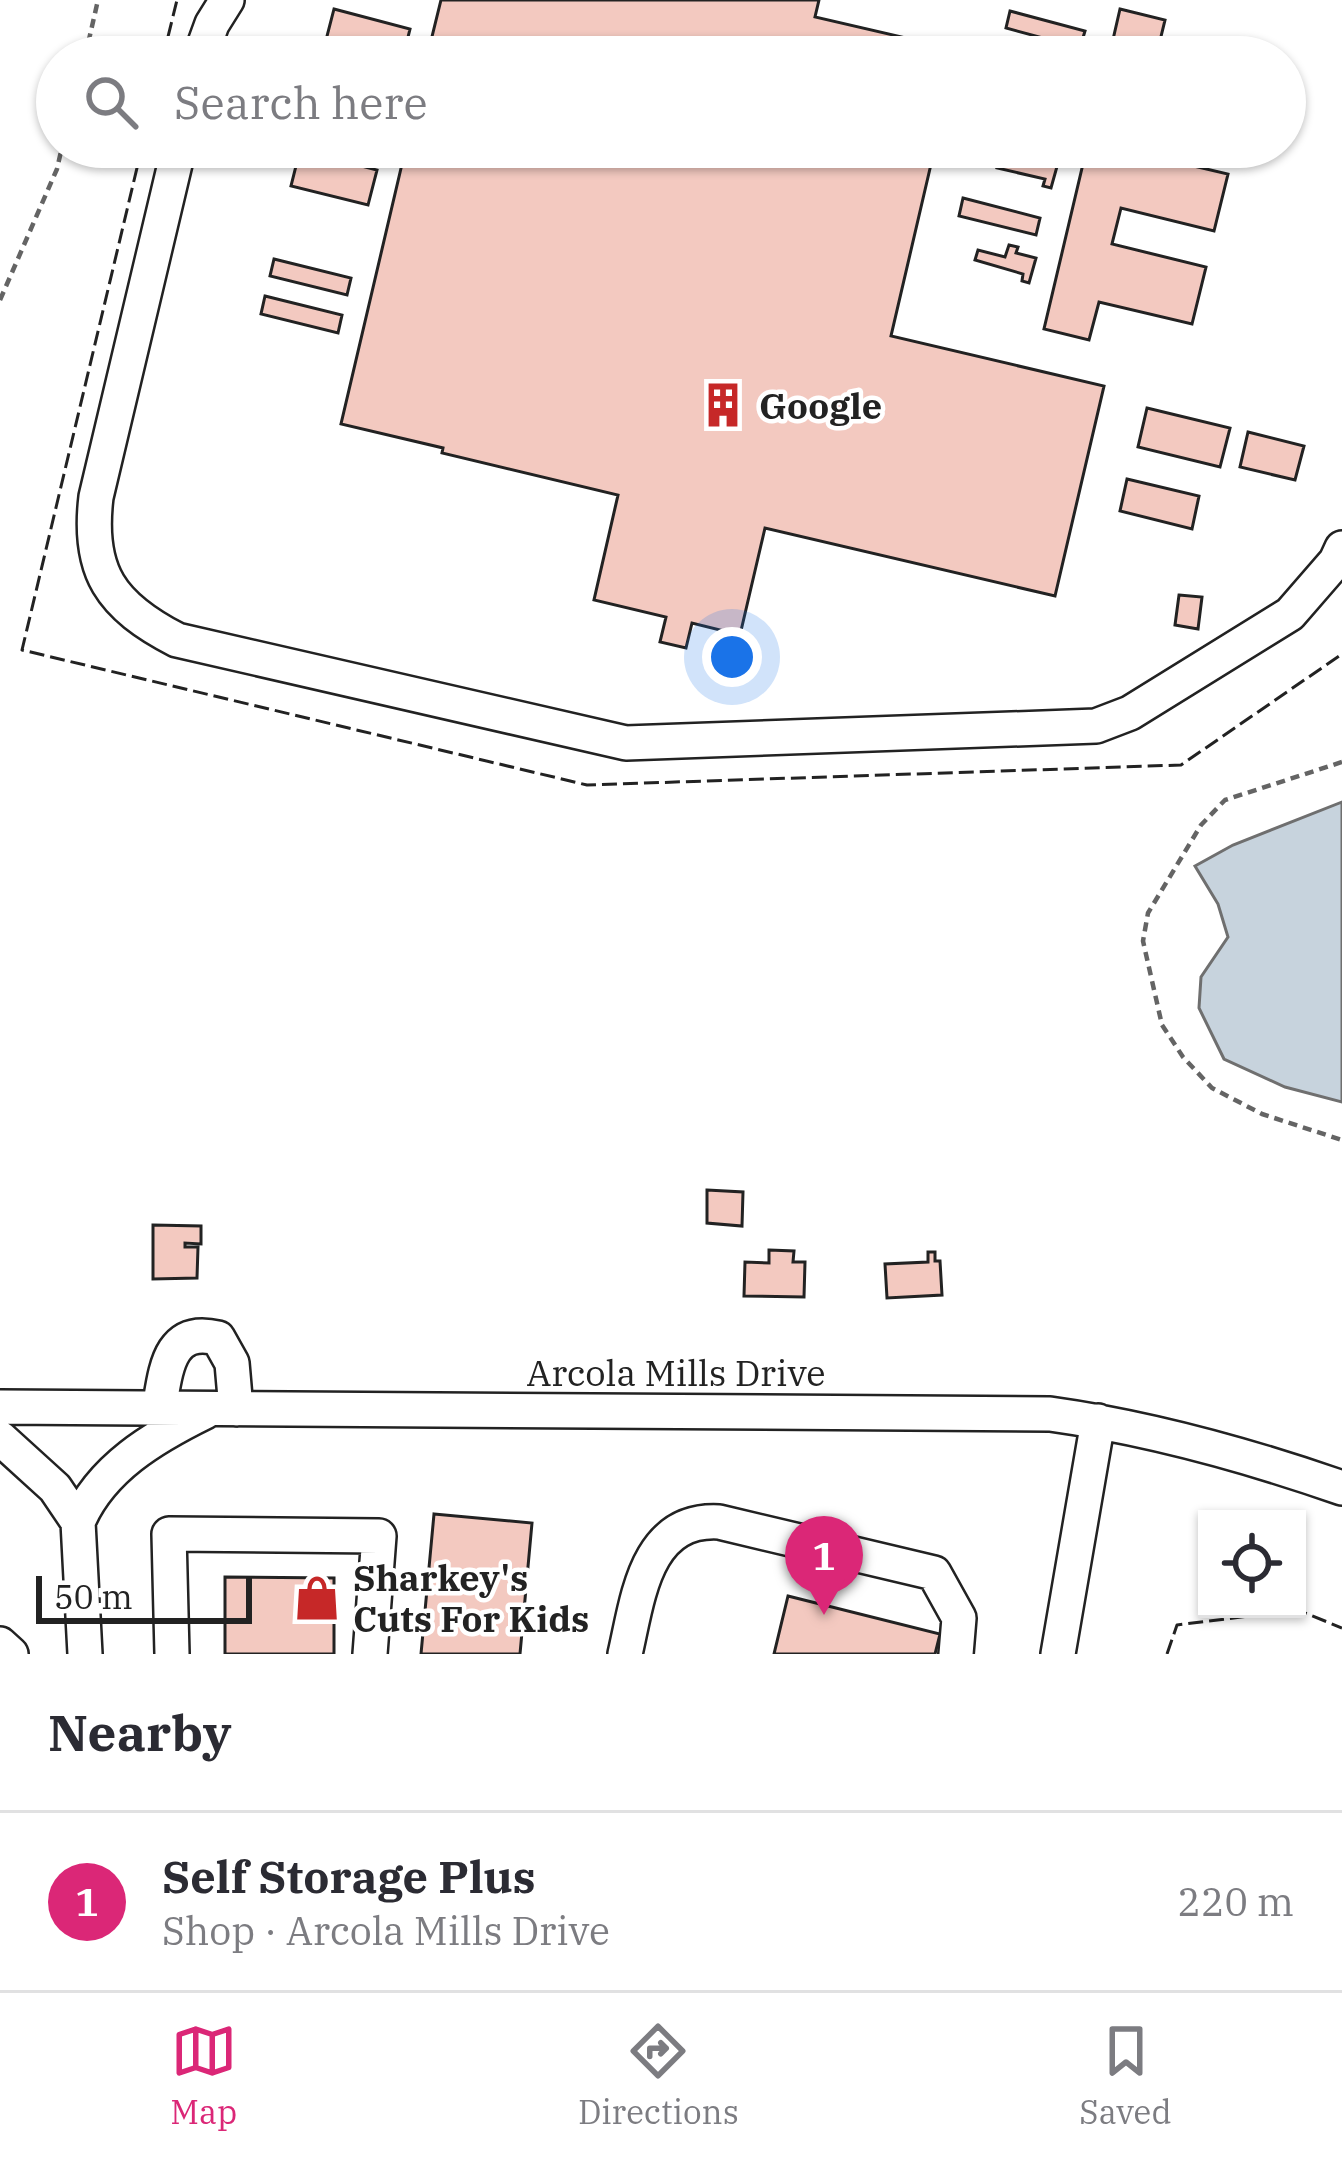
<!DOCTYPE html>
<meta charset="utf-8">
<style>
body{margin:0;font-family:"IBM Plex Serif",serif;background:#f7f7f7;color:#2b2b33}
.controls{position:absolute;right:36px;bottom:36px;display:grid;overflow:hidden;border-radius:0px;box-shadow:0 3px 9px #0004}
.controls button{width:108px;height:108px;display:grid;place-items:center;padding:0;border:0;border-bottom:3px solid #e1e1e2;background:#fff;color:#2b2b33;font:60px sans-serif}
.scale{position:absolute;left:36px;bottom:30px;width:216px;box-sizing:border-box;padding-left:12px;border:6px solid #222;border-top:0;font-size:33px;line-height:42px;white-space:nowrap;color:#222;-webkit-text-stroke:9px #fff;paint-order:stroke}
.you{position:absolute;left:732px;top:657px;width:42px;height:42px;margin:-30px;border:9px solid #fff;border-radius:50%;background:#1a73e8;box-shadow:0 0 0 18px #1a73e833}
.badge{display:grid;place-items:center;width:78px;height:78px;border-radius:50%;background:#db2777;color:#fff;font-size:39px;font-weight:700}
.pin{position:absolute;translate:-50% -99px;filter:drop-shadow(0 3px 6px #0008)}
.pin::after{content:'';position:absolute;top:63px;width:42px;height:36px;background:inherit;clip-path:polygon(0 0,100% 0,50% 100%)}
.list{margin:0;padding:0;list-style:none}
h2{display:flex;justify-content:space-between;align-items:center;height:156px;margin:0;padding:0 48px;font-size:51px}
h2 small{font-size:39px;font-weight:400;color:#7c7c81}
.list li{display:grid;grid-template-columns:78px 1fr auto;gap:36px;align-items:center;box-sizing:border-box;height:180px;padding:0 48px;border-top:3px solid #e1e1e2}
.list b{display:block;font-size:45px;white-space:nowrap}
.list p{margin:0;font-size:39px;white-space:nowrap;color:#7c7c81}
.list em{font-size:39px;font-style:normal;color:#7c7c81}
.icon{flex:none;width:66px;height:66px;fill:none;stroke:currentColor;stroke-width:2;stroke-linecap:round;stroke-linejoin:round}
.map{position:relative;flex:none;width:1342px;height:1654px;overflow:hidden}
.search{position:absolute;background:#fff;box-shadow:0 3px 9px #0004;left:36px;right:36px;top:36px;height:132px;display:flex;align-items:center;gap:30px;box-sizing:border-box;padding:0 42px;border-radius:66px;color:#7c7c81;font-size:45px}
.sheet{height:336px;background:#fff}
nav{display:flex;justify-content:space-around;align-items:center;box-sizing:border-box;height:168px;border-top:3px solid #e1e1e2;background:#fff;font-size:33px;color:#7c7c81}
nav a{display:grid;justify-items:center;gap:6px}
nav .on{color:#db2777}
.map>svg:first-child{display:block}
</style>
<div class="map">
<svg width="1342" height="1654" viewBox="0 0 1342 1654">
<rect width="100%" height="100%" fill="#fff"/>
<path fill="#c7d3dd" stroke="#6f6f6f" stroke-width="3" d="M1342 802V1102L1285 1087 1224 1059 1199 1008 1201 977 1228 937 1218 904 1195 866 1233 845Z"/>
<path fill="#f3c9c0" stroke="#222" stroke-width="3" d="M441 0H819L815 17 958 50 956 57H427Z
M334 9 410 29 403 57H377L325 44Z
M1120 9 1165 20 1156 57H1109Z
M1010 11 1085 31 1080 48 1006 28Z
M406 147H935L891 336 1104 386 1055 596 765 528 740 635 692 623 686 648 660 642 666 617 594 600 618 495 442 453 443 448 341 424Z
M1087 147H1135L1134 152 1228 174 1214 231 1121 208 1112 244 1206 267 1192 324 1099 302 1089 340 1044 329Z
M300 150 377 170 368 205 291 186Z
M1031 150 1041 153 1039 159 1058 163 1051 188 1043 186 1045 179 997 168 1000 158 1027 165Z
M963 198 1040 218 1036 235 959 216Z
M1009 245 1018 247 1016 253 1036 258 1029 283 1022 281 1023 274 975 260 978 250 1005 257Z
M274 259 351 278 347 295 270 276Z
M265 296 342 315 338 333 261 314Z
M1147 408 1230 428 1220 467 1138 447Z
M1248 432 1304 446 1295 480 1240 467Z
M1127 479 1199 496 1192 529 1120 511Z
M1179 595 1202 597 1198 629 1175 625Z
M707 1190 743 1192 742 1226 707 1223Z
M153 1225 201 1226V1244L185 1243V1247H198L197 1278 153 1279Z
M769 1250 794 1251 793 1262H805L804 1297 744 1296 745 1262 769 1263Z
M928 1252H935V1261H940L942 1295 887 1298 885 1264 928 1262Z
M434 1514 532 1523 520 1654H421Z
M225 1577 334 1578V1654H225Z
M788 1596 940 1634 935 1654H774Z"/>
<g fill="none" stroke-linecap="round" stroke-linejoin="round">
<g stroke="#222" stroke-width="38">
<path id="minor" d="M200 57 212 24 227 0
M179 147 96 497C87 572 111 606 177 640L626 743 1096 726 1130 713 1290 614 1336 561 1342 548
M0 1407 1050 1414C1150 1428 1247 1455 1342 1488
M159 1409C166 1370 168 1326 218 1338L232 1363 236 1409
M0 1438 55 1488 78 1522
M0 1644 11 1654
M85 1654 78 1522C101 1468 154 1437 205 1412
M172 1654 169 1534 379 1536 370 1654
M625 1654C638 1598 645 1518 719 1522L934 1573 959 1618 956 1654
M1058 1654 1098 1421"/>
</g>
<path stroke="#646464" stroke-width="4.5" stroke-dasharray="9 6" stroke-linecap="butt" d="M85 57 98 0
M0 300 57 169 62 147
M1342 762 1225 800 1201 825 1148 913 1143 941 1162 1025 1183 1057 1212 1088 1262 1114 1342 1140"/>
<use href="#minor" stroke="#fff" stroke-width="33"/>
<path stroke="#222" stroke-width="3" stroke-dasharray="15 6" stroke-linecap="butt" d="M163 57 177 0
M142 147 22 650 587 785 1181 765 1342 654
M1167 1654 1177 1625 1298 1610 1342 1628"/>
</g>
<defs>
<g id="building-bare" transform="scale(3.6)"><path d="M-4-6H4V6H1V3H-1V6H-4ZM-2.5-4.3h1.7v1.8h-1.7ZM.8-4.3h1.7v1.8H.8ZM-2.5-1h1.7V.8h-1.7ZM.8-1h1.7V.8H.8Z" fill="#c62828" stroke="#fff" stroke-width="2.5" paint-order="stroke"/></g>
<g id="shop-bare" transform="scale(3.6)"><path d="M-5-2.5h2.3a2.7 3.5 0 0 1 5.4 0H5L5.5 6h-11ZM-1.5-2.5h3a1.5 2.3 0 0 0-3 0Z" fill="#c62828" stroke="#fff" stroke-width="2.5" paint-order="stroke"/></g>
</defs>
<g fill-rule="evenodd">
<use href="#building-bare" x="723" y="405"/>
<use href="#shop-bare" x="317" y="1598"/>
</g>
<g text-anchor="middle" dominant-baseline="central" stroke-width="9" stroke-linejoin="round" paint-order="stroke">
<g font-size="36" font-weight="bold" fill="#222" stroke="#fff" text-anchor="start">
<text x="759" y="405">Google</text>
<text x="353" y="1577">Sharkey's<tspan x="353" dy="41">Cuts For Kids</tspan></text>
</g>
<g font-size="36" fill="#222" stroke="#fff">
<text x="676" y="1372">Arcola Mills Drive</text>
</g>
</g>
</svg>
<div class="controls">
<button><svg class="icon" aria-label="locate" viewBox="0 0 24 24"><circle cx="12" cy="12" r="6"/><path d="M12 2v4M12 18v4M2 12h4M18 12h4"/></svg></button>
</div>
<div class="scale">50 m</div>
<div class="you"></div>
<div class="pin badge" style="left:824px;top:1615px">1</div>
<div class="search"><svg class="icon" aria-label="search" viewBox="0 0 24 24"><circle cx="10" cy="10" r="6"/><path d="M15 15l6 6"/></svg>Search here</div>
</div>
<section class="sheet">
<h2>Nearby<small></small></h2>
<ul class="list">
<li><span class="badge">1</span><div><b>Self Storage Plus</b><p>Shop · Arcola Mills Drive</p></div><em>220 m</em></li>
</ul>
</section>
<nav>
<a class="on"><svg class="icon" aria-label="map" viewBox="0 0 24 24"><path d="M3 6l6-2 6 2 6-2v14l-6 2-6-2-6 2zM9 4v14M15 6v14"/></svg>Map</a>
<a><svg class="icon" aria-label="directions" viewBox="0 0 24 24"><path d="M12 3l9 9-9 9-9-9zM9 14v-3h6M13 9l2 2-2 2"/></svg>Directions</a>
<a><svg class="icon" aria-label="saved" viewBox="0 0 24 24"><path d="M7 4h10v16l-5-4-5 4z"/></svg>Saved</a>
</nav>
